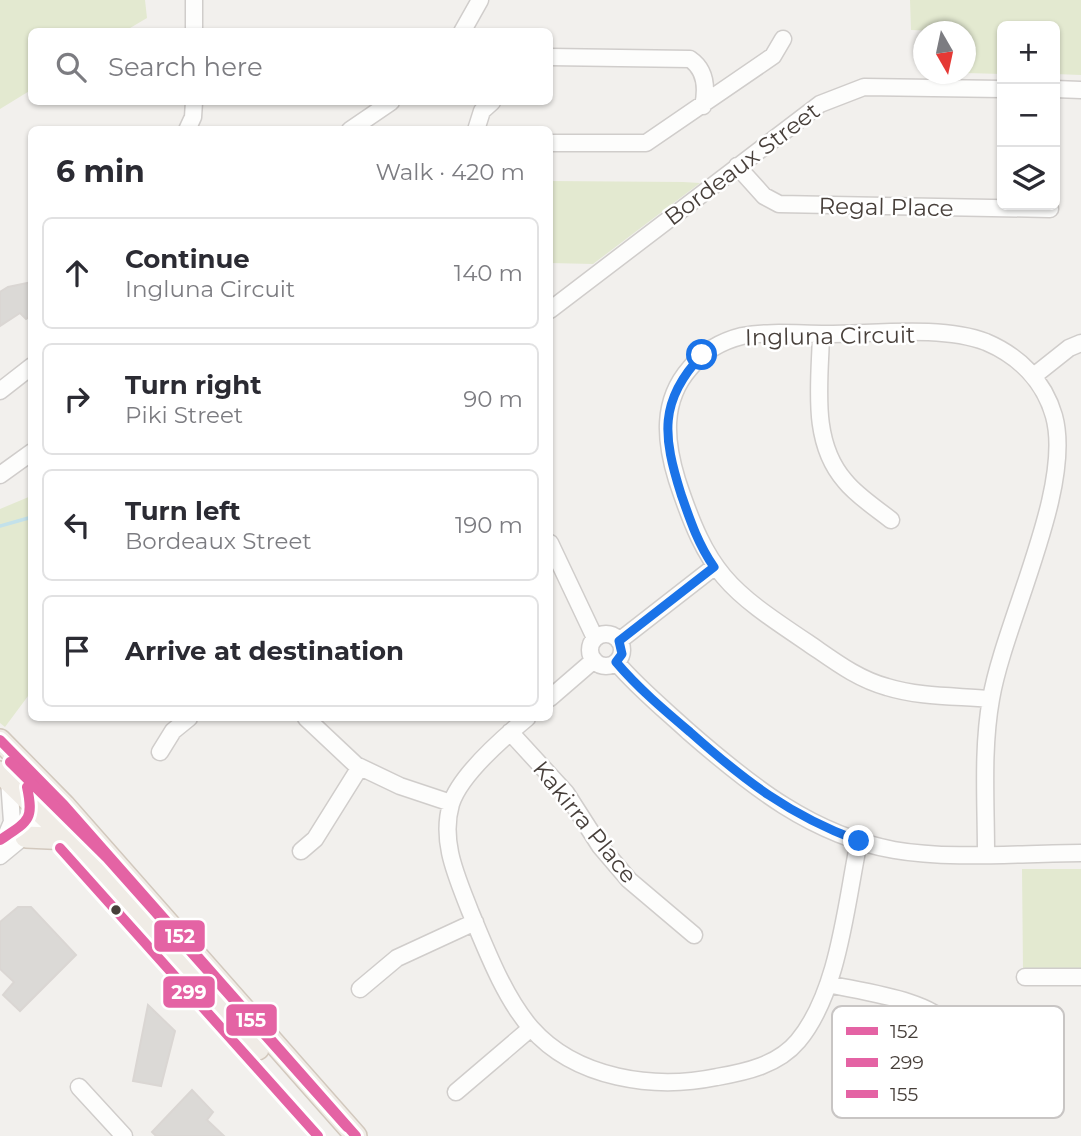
<!DOCTYPE html>
<meta charset="utf-8">
<style>
body{margin:0;font-family:Montserrat,sans-serif;background:#f7f7f7;color:#2b2b33}
.controls{position:absolute;right:21px;top:21px;display:grid;overflow:hidden;border-radius:10px;box-shadow:0 2px 5px #0004}
.controls button{width:63px;height:63px;display:grid;place-items:center;padding:0;border:0;border-bottom:2px solid #e1e1e2;background:#fff;color:#2b2b33;font:35px sans-serif}
.compass{position:absolute;left:913px;top:21px;width:63px;height:63px;border-radius:50%;background:#fff;box-shadow:0 2px 5px #0004;rotate:171deg}
.stop{position:absolute;width:21px;height:21px;margin:-16px;border:5px solid #1a73e8;border-radius:50%;background:#fff}
.stop.end{background:#1a73e8;border-color:#fff;box-shadow:0 2px 7px #0008}
.list{margin:0;padding:0;list-style:none}
h2{display:flex;justify-content:space-between;align-items:center;height:91px;margin:0;padding:0 28px;font-size:30px}
h2 small{font-size:23px;font-weight:400;color:#7c7c81}
.list li{display:grid;grid-template-columns:46px 1fr auto;gap:21px;align-items:center;box-sizing:border-box;height:112px;margin:0 14px 14px;padding:0 14px;border:2px solid #e1e1e2;border-radius:10px}
.list b{display:block;font-size:26px;white-space:nowrap}
.list p{margin:0;font-size:23px;white-space:nowrap;color:#7c7c81}
.list em{font-size:23px;font-style:normal;color:#7c7c81}
.icon{flex:none;width:38px;height:38px;fill:none;stroke:currentColor;stroke-width:2;stroke-linecap:round;stroke-linejoin:round}
.map{position:relative;flex:none;width:1081px;height:1136px;overflow:hidden}
.search{position:absolute;background:#fff;box-shadow:0 2px 5px #0004;left:28px;top:28px;width:525px;height:77px;display:flex;align-items:center;gap:18px;box-sizing:border-box;padding:0 24px;border-radius:10px;color:#7c7c81;font-size:26px}
.panel{position:absolute;background:#fff;box-shadow:0 2px 5px #0004;left:28px;top:126px;width:525px;height:595px;border-radius:10px}
.map>svg:first-child{display:block}
</style>
<div class="map">
<svg width="1081" height="1136" viewBox="0 0 1081 1136">
<rect width="100%" height="100%" fill="#f2f0ed"/>
<path fill="#e3e9d0" d="M0 0H145L147 18 125 31 32 32 31 90 0 109Z
M910 0H1081V75L1055 74V26H1002V74L966 73 965 32 911 30Z
M550 181 683 182 700 183 593 264 550 263Z
M31 496V692L5 727 0 723V509Z
M1022 869H1081V970H1023Z"/>
<g fill="none" stroke-linecap="round" stroke-linejoin="round">
<path stroke="#c3e1ea" stroke-width="3.5" d="M0 526 32 517"/>
</g>
<path fill="#dbd9d6" stroke="#dad6d3" stroke-width="2" d="M32 282V315L26 319 20 313 0 326V292L8 287Z
M18 907H31L76 955 20 1011 3 995 14 982 0 969V922Z
M148 1005 175 1031 161 1086 133 1081Z
M192 1090 213 1112 207 1120 224 1136H156L152 1132Z"/>
<g fill="none" stroke-linecap="round" stroke-linejoin="round">
<g stroke="#d0cdcb" stroke-width="19">
<path id="minor" d="M194 32V0
M462 32 480 0
M550 57 690 59C706 70 707 88 703 106
M1055 89 1081 90
M187 130 193 117 194 102
M350 130 391 102
M476 130 482 111 492 102
M550 143H646L773 56 783 39
M737 166 764 196 779 204 1050 209
M550 310 820 104 864 87 1002 89
M821 334C820 383 810 441 845 481 857 496 876 508 891 520
M1035 375 1069 348 1081 343
M0 391 32 366
M0 475 32 452
M550 543 595 638
M590 650a16 16 0 1 1 32 0a16 16 0 1 1-32 0Z
M619 641 714 567
M616 662C638 688 664 709 689 732 751 786 812 835 894 850 951 860 1023 853 1081 853
M550 698 594 660
M306 718 356 765 400 786 451 803
M527 718C504 737 460 775 451 804 440 842 457 877 470 911 486 949 504 997 531 1028 576 1079 654 1090 717 1077 746 1072 778 1065 798 1041 839 992 846 903 859 841
M510 732 566 793 600 846 629 880 694 935
M160 752 173 731 189 718
M0 850 12 822 9 780
M301 851 315 839 360 767
M986 853C986 802 982 749 991 699 1004 622 1074 488 1054 416 1044 381 1019 356 986 342 942 325 874 334 826 334 799 334 769 331 742 336 722 341 703 352 690 368 661 401 665 441 677 480 708 574 727 589 808 643 833 660 857 679 887 687 919 697 957 696 990 699
M0 856 40 823 47 806
M1025 977H1081
M828 984C857 991 936 1000 949 1028 956 1042 952 1057 948 1071
M360 989 397 958 475 922
M79 1087 124 1136
M456 1092 531 1028"/>
</g>
<g stroke="#d2c8bd" stroke-width="24">
<path id="major" d="M0 740 64 805 356 1136
M0 772 97 867 258 1049
M26 837 70 839"/>
</g>
<use href="#minor" stroke="#fdfdfc" stroke-width="16"/>
<use href="#major" stroke="#f0ece6" stroke-width="21"/>
<g stroke="#fff" stroke-width="16">
<path id="bus-1" d="M0 740 64 805 356 1136"/>
</g>
<g stroke="#fff" stroke-width="16">
<path id="bus-2" d="M60 848 318 1136"/>
</g>
<g stroke="#fff" stroke-width="16">
<path id="bus-3" d="M10 762 107 858 347 1127
M0 840C29 821 34 820 27 787"/>
</g>
<use href="#bus-1" stroke="#e463a4" stroke-width="10"/>
<use href="#bus-2" stroke="#e463a4" stroke-width="10"/>
<use href="#bus-3" stroke="#e463a4" stroke-width="10"/>
</g>
<g fill="none" stroke-linecap="round" stroke-linejoin="round">
<path stroke="#1a73e8" stroke-width="9" d="M702 355C658 401 663 437 681 494 690 520 698 544 714 567L619 641 622 654 616 662C638 688 664 710 690 732 745 781 789 815 859 841"/>
</g>
<circle fill="#473f3a" stroke="#fff" stroke-width="2.5" cx="116" cy="910" r="6"/>
<g text-anchor="middle" dominant-baseline="central" stroke-width="5" stroke-linejoin="round" paint-order="stroke">
<g font-size="23" fill="#473f3a" stroke="#fff">
<text transform="translate(742 164) rotate(-37)">Bordeaux Street</text>
<text transform="translate(886 207) rotate(1)">Regal Place</text>
<text transform="translate(830 336) rotate(-1)">Ingluna Circuit</text>
<text transform="translate(585 822) rotate(51)">Kakirra Place</text>
</g>
</g>
<rect x="832" y="1006" width="232" height="112" rx="10" fill="#fff" stroke="#c8c5c4" stroke-width="2"/>
<rect x="846" y="1027" width="32" height="8" fill="#e463a4"/>
<rect x="846" y="1058" width="32" height="9" fill="#e463a4"/>
<rect x="846" y="1090" width="32" height="8" fill="#e463a4"/>
<g font-size="19" fill="#473f3a">
<text x="890" y="1038">152</text>
<text x="890" y="1069">299</text>
<text x="890" y="1101">155</text>
</g>
<g stroke="#fff" stroke-width="2.5">
<rect x="153" y="919" width="53" height="34" rx="7" fill="#e463a4"/>
<rect x="162" y="975" width="54" height="34" rx="7" fill="#e463a4"/>
<rect x="225" y="1003" width="53" height="34" rx="7" fill="#e463a4"/>
</g>
<g font-size="19" text-anchor="middle" font-weight="bold" fill="#fff">
<text x="180" y="943">152</text>
<text x="189" y="999">299</text>
<text x="251" y="1027">155</text>
</g>
</svg>
<div class="controls">
<button>+</button>
<button>−</button>
<button><svg class="icon" aria-label="layers" viewBox="0 0 24 24"><path d="M12 4l9 5-9 5-9-5zM3 14l9 5 9-5"/></svg></button>
</div>
<svg class="compass" viewBox="-18 -18 36 36"><path d="M0-13l5 13h-10z" fill="#e53935"/><path d="M0 13l5-13h-10z" fill="#7c7c81"/></svg>
<div class="stop" style="left:702px;top:355px"></div>
<div class="stop end" style="left:859px;top:841px"></div>
<div class="search"><svg class="icon" aria-label="search" viewBox="0 0 24 24"><circle cx="10" cy="10" r="6"/><path d="M15 15l6 6"/></svg>Search here</div>
<section class="panel">
<h2>6 min<small>Walk · 420 m</small></h2>
<ul class="list">
<li><svg class="icon" aria-label="ahead" viewBox="0 0 24 24"><path d="M12 20V5M6 11l6-6 6 6"/></svg><div><b>Continue</b><p>Ingluna Circuit</p></div><em>140 m</em></li>
<li><svg class="icon" aria-label="right" viewBox="0 0 24 24"><path d="M7 20v-9h11M14 6l5 5-5 5"/></svg><div><b>Turn right</b><p>Piki Street</p></div><em>90 m</em></li>
<li><svg class="icon" aria-label="left" viewBox="0 0 24 24"><path d="M17 20v-9H6M10 6l-5 5 5 5"/></svg><div><b>Turn left</b><p>Bordeaux Street</p></div><em>190 m</em></li>
<li><svg class="icon" aria-label="arrive" viewBox="0 0 24 24"><path d="M6 21V4h12l-3 4 3 4H6"/></svg><div><b>Arrive at destination</b></div></li>
</ul>
</section>
</div>
